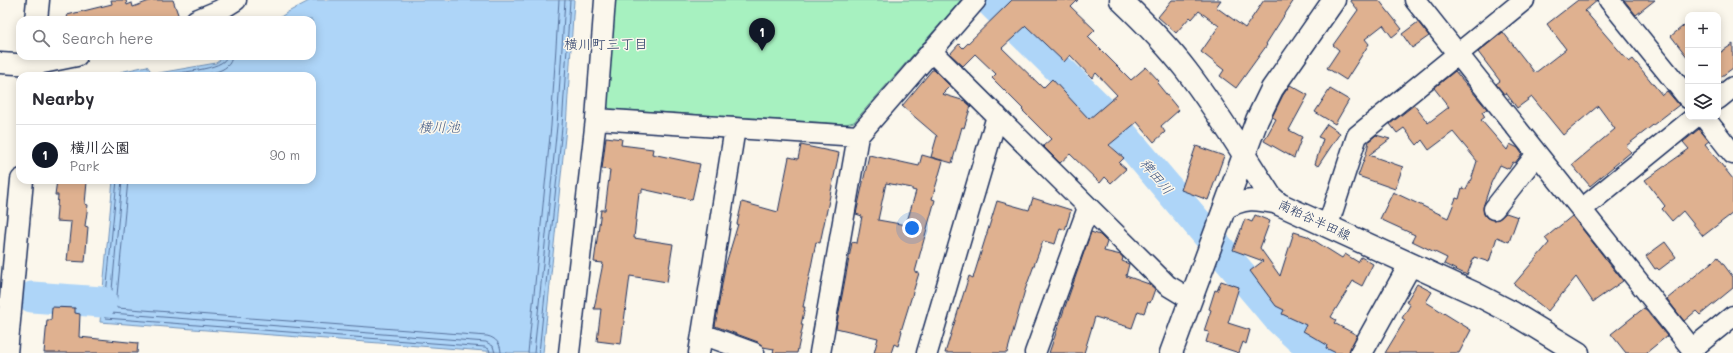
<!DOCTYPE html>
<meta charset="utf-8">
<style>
body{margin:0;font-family:Mali,"Klee One",sans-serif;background:#f2f2f3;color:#2b2b33}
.controls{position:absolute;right:12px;top:12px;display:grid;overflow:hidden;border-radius:8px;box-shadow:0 2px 10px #0003}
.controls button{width:36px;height:36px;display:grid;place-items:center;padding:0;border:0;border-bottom:1px solid #e1e1e2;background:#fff;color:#2b2b33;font:20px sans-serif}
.you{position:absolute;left:912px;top:228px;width:14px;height:14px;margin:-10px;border:3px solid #fff;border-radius:50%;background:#1a73e8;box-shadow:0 0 0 6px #1a73e833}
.badge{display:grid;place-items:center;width:26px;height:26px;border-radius:50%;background:#111827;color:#fff;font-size:13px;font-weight:700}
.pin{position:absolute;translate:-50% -33px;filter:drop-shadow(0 1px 2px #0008)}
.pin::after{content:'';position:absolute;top:21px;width:14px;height:12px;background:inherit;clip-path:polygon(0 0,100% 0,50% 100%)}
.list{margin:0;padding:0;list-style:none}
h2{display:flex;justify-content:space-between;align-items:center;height:52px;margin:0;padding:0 16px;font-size:17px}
h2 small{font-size:13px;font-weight:400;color:#7c7c81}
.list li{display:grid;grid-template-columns:26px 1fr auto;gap:12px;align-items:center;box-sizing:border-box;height:60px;padding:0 16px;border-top:1px solid #e1e1e2}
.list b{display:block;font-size:15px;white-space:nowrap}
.list p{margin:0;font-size:13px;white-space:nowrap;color:#7c7c81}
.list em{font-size:13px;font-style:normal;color:#7c7c81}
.icon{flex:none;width:22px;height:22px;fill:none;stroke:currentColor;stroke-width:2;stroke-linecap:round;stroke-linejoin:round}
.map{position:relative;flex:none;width:1733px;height:353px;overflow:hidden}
.search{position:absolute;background:#fff;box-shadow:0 2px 10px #0003;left:16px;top:16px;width:300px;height:44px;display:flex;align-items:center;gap:10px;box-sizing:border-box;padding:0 14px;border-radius:12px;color:#7c7c81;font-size:15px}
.panel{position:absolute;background:#fff;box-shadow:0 2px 10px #0003;left:16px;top:72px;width:300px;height:112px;border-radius:12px}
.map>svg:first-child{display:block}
</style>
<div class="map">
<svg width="1733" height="353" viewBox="0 0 1733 353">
<rect width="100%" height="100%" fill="#fbf7ec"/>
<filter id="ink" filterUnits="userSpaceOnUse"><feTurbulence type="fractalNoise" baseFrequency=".025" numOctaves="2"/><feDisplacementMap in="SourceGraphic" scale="8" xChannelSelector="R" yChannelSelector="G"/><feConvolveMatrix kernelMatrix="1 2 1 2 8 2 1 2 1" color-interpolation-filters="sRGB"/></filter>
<g filter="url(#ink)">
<path fill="#a7f1c0" stroke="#61908f" d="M611 0H961L854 122 846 124 610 109 603 102Z"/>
<path fill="#aed5f8" stroke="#7393ba" d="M311 0H574L566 127 543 353H512L100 322 113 180H312V76H120V72L147 66 153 74 216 63 225 56H312V20H276L288 12Z"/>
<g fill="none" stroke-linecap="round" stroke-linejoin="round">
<path stroke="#56719c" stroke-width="1" d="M160 76C173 72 225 71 227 56
M190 76C204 74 231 74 232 56
M117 180 104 316 105 318 485 347 489 349 490 353
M122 180 110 312 111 313 486 342 493 346 495 353
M128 180 116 306 117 308 487 336C496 338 501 344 501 353
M528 353 551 126 559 0
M534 353 557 126 565 0
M539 353 562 127 570 0"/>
<path stroke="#aed5f8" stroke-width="31" d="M989 0 1105 114 1278 318 1297 336 1323 353
M32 297 102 302"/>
</g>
<path fill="#dfb190" stroke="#1b2f5e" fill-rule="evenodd" d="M111 0H126L127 5 132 3 133 7 152 0H173L180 20H68L67 15 112 4Z
M1012 0H1078L1071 7 1095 30 1088 37 1131 80 1146 67 1159 81 1157 83 1179 110 1161 126 1165 132 1154 142 1137 122 1109 145 1124 158 1119 163 1126 169 1111 183 1105 177 1100 183 1070 154 1060 163 1043 146 1051 139 1022 110 1023 109 992 78 996 74 975 54 963 66 950 54 959 44 963 48ZM1026 26 1064 62 1070 55 1092 78 1096 73 1117 95 1089 119 1052 79 1043 88 1002 48Z
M1172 0H1221L1216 7 1245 28 1264 0H1294L1266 44 1267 45 1236 88 1220 76 1224 70 1201 52 1219 26 1199 11 1192 19 1190 17 1176 33 1158 17Z
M1350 0H1379L1402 29 1392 37 1383 25 1365 39 1369 44 1346 80 1327 68 1339 50 1333 45 1358 10Z
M1578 0H1598L1585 11 1629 62 1633 59 1662 95 1667 91 1679 105 1626 146 1631 152 1590 186 1572 165 1615 129 1598 106 1563 135 1532 97 1517 108 1506 93 1504 94 1496 84 1500 81 1478 52 1503 32 1535 73 1566 49 1547 24Z
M1624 0H1655L1636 15Z
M1418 22 1429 36 1412 48 1402 34Z
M1688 22V58L1671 36Z
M1733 44V68L1718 79V54Z
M932 70H934L950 86 942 94 965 101 971 106 964 128 962 127 952 163 931 157 937 136 902 106Z
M1455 71 1487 109 1482 112 1485 117 1481 120 1507 150 1510 144 1518 148 1522 154 1515 163 1513 162 1509 169 1500 165 1491 183 1483 207 1484 214 1487 218 1492 220 1499 219 1506 213 1518 217 1509 242 1497 237 1489 262 1474 257 1467 275 1444 264 1447 258 1412 241 1415 235 1380 219 1393 192 1448 218 1456 198 1459 199 1462 188 1466 189 1472 177 1477 161 1453 132 1429 150 1422 140 1417 145 1404 128 1397 133 1390 124 1414 105 1428 123 1449 107 1434 88Z
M1290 85 1308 95 1289 130 1302 137 1294 158 1264 141 1276 119 1272 117 1283 95Z
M1330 89 1349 100 1335 124 1315 112Z
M1327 124 1340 133 1318 166 1315 164 1323 139 1318 137Z
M1699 129 1709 141 1705 144 1733 179V213L1703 236 1683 211 1672 221 1662 209 1665 206 1645 180 1689 149 1683 142Z
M1376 135 1390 139 1369 155 1403 167 1395 189 1358 176 1366 154 1369 141Z
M606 137 622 139 621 145 653 149 652 154 700 164 692 200 642 189V193H639L634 238 673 244 667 282 630 276 621 344 597 341 601 309H594L603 263 594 262 601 210H605L610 170 602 169Z
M801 145 839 153 820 243 816 242 803 307H805L801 325H803L797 353H773L774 349 763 347 758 342 715 326 725 267 738 224H737L742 202 778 212 789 157 798 159Z
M1196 146 1224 156 1208 200 1181 190Z
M869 155 919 166 922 155 943 161 932 199 935 200 915 272 919 273 901 331H902L898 346 894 344 891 353H874L878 338 836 328 852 242 857 243 862 216 856 214ZM886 183 912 188V190L916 191 906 225 878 220Z
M57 180 87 182 85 204 88 205 85 226 88 227 85 262 67 261 71 222 56 221 58 195H55Z
M1033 198 1071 210 1065 230 1060 228 1055 244 1043 241 1025 290 1007 353H945L969 276 973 278 997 201 1029 210Z
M1255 215 1270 221 1260 248 1280 276 1294 232 1307 236 1342 258 1345 254 1358 262 1361 257 1373 264 1362 286 1353 281 1331 317 1336 320 1334 323 1357 335 1349 353H1336L1326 348 1327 345 1303 331 1306 325 1282 314 1284 310 1276 306 1250 271 1263 261 1233 250 1245 219 1252 222Z
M1572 216 1623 281 1593 302 1576 277 1548 311 1514 284 1549 243 1545 238Z
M1091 232 1100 235 1107 242 1104 251 1121 255 1123 258 1122 261 1129 264 1126 276 1149 284 1155 289 1150 303 1148 302 1144 313 1138 311 1132 328 1095 317 1084 353H1049Z
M1665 242 1676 257 1659 270 1657 268 1655 269 1646 256Z
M1718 257 1733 277V288L1700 315 1696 311 1684 321 1667 299Z
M1221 281 1239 287 1228 323 1250 330 1246 344 1243 342 1239 353 1206 342 1209 332 1204 331 1211 310 1209 309 1215 290 1217 291Z
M1417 284 1432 292 1426 302 1471 330 1459 353H1385L1405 320 1402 318 1410 305 1406 302Z
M52 307 75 308V313L80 314 79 337 138 343 137 353H44L47 320H51Z
M1644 308 1667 336 1646 353H1626L1611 334Z"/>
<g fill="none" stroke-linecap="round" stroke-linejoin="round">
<g stroke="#1b2f5e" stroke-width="23">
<path id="street" d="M1415 0 1692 349
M1609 0 1688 98
M196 20 220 10 236 0
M931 51 1167 285 1190 299
M0 63 33 65 77 56
M1718 99 1733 87
M1704 117 1733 154
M596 119 858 136
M1494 209 1537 154
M1582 209 1695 117
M1223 210C1245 197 1255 199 1279 204
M1328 225 1357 136 1524 0
M702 334 754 353
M569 353 596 119 605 0
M699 353 735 128
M820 353 858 136 976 0
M927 353 997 116
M1035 353 1088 208
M1692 353V349L1733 316"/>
</g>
<g stroke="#1b2f5e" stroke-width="25">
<path id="secondary" d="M1121 0C1144 22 1166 44 1186 70 1217 110 1243 154 1271 197L1279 204 1476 294 1511 312 1578 353
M36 20 38 0
M32 76 33 56
M6 353 22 180
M1171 353 1257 120 1272 89 1334 0
M1361 353 1410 265"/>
</g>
<use href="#street" stroke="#fbf7ec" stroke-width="20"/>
<use href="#secondary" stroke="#fbf7ec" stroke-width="22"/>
</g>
</g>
<g text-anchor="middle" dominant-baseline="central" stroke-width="3" stroke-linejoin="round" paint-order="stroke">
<g font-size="13" fill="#1b2f5e" stroke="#fbf7ec">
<text transform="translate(1315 219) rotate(25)">南粕谷半田線</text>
</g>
<g font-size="14" fill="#1b2f5e" stroke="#fbf7ec">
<text x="606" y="43">横川町三丁目</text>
</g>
<g font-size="14" font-style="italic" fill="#405884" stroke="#fbf7ec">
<text x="439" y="126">横川池</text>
<text transform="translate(1157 176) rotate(50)">稗田川</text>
</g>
</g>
</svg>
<div class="controls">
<button>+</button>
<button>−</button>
<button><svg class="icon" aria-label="layers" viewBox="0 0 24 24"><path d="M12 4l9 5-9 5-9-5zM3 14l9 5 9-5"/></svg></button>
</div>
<div class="you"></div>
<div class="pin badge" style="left:762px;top:51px">1</div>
<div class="search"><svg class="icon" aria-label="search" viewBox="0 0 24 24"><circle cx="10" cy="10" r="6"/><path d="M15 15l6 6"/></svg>Search here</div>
<section class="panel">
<h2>Nearby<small></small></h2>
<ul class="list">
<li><span class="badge">1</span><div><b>横川公園</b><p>Park</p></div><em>90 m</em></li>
</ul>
</section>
</div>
